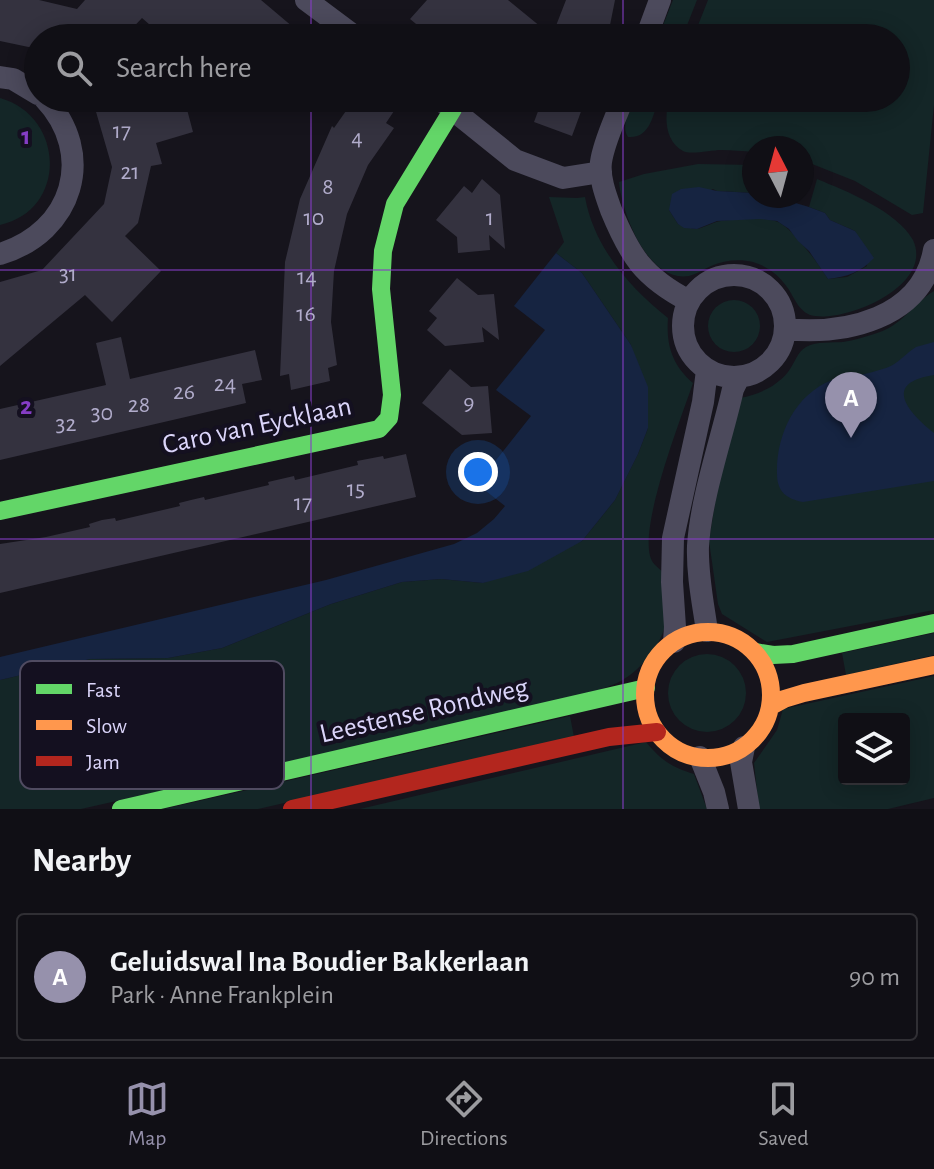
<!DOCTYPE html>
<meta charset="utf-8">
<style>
body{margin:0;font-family:"Alegreya Sans",sans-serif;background:#1e1d22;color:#f1f3f6}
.controls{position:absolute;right:24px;bottom:24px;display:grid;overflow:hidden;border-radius:8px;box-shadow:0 4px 20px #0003}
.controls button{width:72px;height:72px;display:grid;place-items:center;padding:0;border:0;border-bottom:2px solid #302f34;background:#100f15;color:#f1f3f6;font:40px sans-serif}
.compass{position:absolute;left:742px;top:136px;width:72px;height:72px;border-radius:50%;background:#100f15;box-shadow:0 4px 20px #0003;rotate:354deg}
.you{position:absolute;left:478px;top:472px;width:28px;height:28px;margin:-20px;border:6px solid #fff;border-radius:50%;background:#1a73e8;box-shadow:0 0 0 12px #1a73e833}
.badge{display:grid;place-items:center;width:52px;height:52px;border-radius:50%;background:#9691ac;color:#fff;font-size:26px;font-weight:700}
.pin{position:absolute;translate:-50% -66px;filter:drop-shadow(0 2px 4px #0008)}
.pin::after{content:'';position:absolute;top:42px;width:28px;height:24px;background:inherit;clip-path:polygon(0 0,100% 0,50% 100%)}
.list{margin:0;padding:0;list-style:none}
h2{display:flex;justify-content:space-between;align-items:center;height:104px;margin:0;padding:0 32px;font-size:34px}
h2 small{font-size:26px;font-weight:400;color:#9c9ca0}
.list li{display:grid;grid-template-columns:52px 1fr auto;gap:24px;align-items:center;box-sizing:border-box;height:128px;margin:0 16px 16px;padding:0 16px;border:2px solid #302f34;border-radius:8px}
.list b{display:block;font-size:30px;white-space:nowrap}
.list p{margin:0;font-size:26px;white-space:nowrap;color:#9c9ca0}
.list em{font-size:26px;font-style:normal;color:#9c9ca0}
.icon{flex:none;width:44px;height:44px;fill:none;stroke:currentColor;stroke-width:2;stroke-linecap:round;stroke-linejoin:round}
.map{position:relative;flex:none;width:934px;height:809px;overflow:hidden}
.search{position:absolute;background:#100f15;box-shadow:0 4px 20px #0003;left:24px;right:24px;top:24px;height:88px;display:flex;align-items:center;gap:20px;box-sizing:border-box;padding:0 28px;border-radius:44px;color:#9c9ca0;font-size:30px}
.sheet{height:248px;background:#100f15}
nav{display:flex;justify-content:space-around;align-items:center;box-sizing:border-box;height:112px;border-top:2px solid #302f34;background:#100f15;font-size:22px;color:#9c9ca0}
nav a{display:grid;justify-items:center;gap:4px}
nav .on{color:#9691ac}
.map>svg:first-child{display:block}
</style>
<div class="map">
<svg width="934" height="809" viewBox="0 0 934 809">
<rect width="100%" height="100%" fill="#16141c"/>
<path fill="#142627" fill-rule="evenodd" d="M673 0H697L682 38H658Z
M708 0H934V105L923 213 912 215 855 181 802 160V148H754V152C743 151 732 150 721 150 712 150 690 155 683 151 664 141 664 114 670 98H896V38H693Z
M0 98C65 116 68 210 0 225Z
M635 98H659C653 115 650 139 628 137 620 126 631 110 635 98Z
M698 164 754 165V193L717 191 713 189 669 210 678 224C683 225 691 229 696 229 704 228 713 222 721 221 737 219 762 216 778 222 792 228 819 264 828 279L847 277 867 266 855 231 830 220 825 213 809 207 817 179C846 191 897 211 913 240 934 285 849 321 815 316 799 314 795 298 787 287 779 275 767 266 753 262 740 259 724 260 711 266 704 269 697 274 689 276 648 283 622 214 619 182L644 174Z
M549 197 577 198 585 197C594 247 629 287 668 318 666 345 672 365 693 383 682 416 636 532 652 561 654 565 661 570 665 574 665 590 669 610 665 625 660 648 638 673 617 683 606 688 593 692 581 696L81 809H0V680L90 659 168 658 222 648 331 604 402 582 441 579 483 583 582 541 615 500 638 454 648 428 631 345 582 273 556 253 564 242Z
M934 291V610L767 642 722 614 718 604 709 541 719 478 740 398C759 394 776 387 788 372 795 363 797 352 806 347 817 341 832 343 843 342 856 340 868 336 880 332 904 323 914 303 934 291Z
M708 326a26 26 0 1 1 52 0a26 26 0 1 1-52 0Z
M934 633V655L846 675 842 653Z
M668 693a39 39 0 1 1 78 0a39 39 0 1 1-78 0Z
M934 676V798L888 809H759L754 763 777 730 783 709ZM844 719H904V779H844Z
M570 716 574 737 258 809H164Z
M646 742C661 760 671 767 694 774L707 809H360Z"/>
<path fill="#162441" d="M699 187 717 191 754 193V196H772L809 207 825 213 830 220 855 231 874 258C861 272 847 277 828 279L809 251 798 241 789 229 777 221 760 219 717 221 697 229 684 228 678 224 669 210 672 194 681 189Z
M556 253 582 273 631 345 648 387V428L638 454 615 500 582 541 528 571 483 583 441 579 402 582 331 604 222 648 168 658 90 659 0 680V657L326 580 454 544 477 533 494 519 505 506 477 484 531 416 496 390 545 330 514 306Z
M934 342V375C881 383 909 413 934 433V481L803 502C787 499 777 492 777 474 776 436 794 395 832 380 840 377 848 377 856 376 866 374 876 371 886 368 898 364 906 353 916 347 922 345 928 344 934 342Z"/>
<path fill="#34323f" d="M0 0H39L77 9 85 0H261L306 38H165L142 18 123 38H38V49L0 41Z
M427 0H508L552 36 566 0H615L610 25 599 38H466L453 31 450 34 441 26 432 37 410 19Z
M92 98H184L193 132 156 143 162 164 151 166 138 223 125 236 161 271 112 322 85 295 0 366V282L42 270 104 204 112 167Z
M355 98H380L394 111 386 123 394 128 368 165 347 214 341 240 334 271 331 322 337 365 328 368 330 381 291 390 289 374 280 376 285 262 300 199 332 126 334 128Z
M543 98H586L572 136 534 122Z
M482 179 500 195 505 249 489 235 490 250 458 253 457 237 436 220 464 186 472 193Z
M457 278 478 295 494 294 499 340 482 327 484 342 445 346 427 330 437 318 429 311Z
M121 337 130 379 255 350 262 380 242 384 246 403 0 460V409L106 385 96 343Z
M450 369 471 387 488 386 492 433 462 435 422 403Z
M406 454 416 497 0 593V544L46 537 90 527 89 524 102 520 115 518 116 521 180 506 179 503 191 500 204 497 205 500 269 485 268 482 294 476 295 480 358 465 357 461 383 456 384 459Z"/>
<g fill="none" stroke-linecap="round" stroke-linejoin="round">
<path stroke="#4c4a5c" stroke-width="22" d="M306 0 357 38
M646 38 660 0
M0 77 13 79 38 94
M438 98 515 160 563 178 601 172
M623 98C616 118 604 141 601 162 599 178 606 196 611 210 630 256 643 277 689 301
M0 254C73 232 97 154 44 98
M683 326a51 51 0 1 1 102 0a51 51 0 1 1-102 0Z
M785 329C845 335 922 319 934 250
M707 631C703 603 697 574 698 546 701 497 722 438 733 389L739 377
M674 642 675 627 672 582 673 538 703 402 707 370
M744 747 741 762 749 809
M700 757 714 792 718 809"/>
<path stroke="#63d668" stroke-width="18" d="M0 511 379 429 389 418 392 395 381 289 383 251 395 204 453 109
M755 652 773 655 793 654 934 623
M121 809 646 688"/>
<path stroke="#ff974d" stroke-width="18" d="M645 695a63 63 0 1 1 126 0a63 63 0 1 1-126 0Z
M771 706 784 699 804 693 934 665"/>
<path stroke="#b3261e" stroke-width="18" d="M292 809 609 737 657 732"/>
</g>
<path fill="none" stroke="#853dc5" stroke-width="2" stroke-opacity="0.55" d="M311 0V38M623 0V38M311 98V809M623 98V809M0 270H934M0 539H934"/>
<g text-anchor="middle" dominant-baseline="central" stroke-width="8" stroke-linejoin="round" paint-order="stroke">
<g font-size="24" fill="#b1accb">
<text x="122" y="131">17</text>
<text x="357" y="138">4</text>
<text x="130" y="172">21</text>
<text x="328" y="187">8</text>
<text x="314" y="218">10</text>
<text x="490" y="218">1</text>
<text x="68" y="274">31</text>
<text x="307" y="277">14</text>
<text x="306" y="314">16</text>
<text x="225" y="384">24</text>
<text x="184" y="392">26</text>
<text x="469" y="403">9</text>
<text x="139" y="405">28</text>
<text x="102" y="413">30</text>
<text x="66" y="424">32</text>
<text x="356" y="489">15</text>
<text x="303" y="503">17</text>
</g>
<g font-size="28" fill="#dbd5fa" stroke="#141020">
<text transform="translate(257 426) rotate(-12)">Caro van Eycklaan</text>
<text transform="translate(424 711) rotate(-13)">Leestense Rondweg</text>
</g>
</g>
<rect x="20" y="661" width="264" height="128" rx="12" fill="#141020" stroke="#504b61" stroke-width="2"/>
<rect x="36" y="684" width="36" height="10" fill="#63d668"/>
<rect x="36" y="720" width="36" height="10" fill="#ff974d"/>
<rect x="36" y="756" width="36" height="10" fill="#b3261e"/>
<g font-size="22" fill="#dbd5fa">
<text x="86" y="697">Fast</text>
<text x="86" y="733">Slow</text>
<text x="86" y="769">Jam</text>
</g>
<g font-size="26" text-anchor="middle" font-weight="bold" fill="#853dc5" stroke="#141020" stroke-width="8" stroke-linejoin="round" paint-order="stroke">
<text x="26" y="144">1</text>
<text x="26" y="414">2</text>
</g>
</svg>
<div class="controls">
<button><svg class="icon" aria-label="layers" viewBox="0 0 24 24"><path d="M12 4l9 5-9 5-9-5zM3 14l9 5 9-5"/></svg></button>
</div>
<svg class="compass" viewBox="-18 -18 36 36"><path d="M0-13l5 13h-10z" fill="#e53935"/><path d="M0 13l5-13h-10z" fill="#9c9ca0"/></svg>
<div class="you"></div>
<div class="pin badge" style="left:851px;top:438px">A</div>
<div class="search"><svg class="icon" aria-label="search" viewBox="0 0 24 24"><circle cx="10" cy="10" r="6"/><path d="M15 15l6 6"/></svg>Search here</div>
</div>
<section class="sheet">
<h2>Nearby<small></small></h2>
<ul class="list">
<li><span class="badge">A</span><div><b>Geluidswal Ina Boudier Bakkerlaan</b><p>Park · Anne Frankplein</p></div><em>90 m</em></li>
</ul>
</section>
<nav>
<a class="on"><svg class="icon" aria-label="map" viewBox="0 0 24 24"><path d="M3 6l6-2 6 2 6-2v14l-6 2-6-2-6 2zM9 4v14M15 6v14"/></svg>Map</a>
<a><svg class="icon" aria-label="directions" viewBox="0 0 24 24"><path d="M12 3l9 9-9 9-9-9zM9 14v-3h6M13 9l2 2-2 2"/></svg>Directions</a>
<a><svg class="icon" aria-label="saved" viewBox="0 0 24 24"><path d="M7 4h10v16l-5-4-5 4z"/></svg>Saved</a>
</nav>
